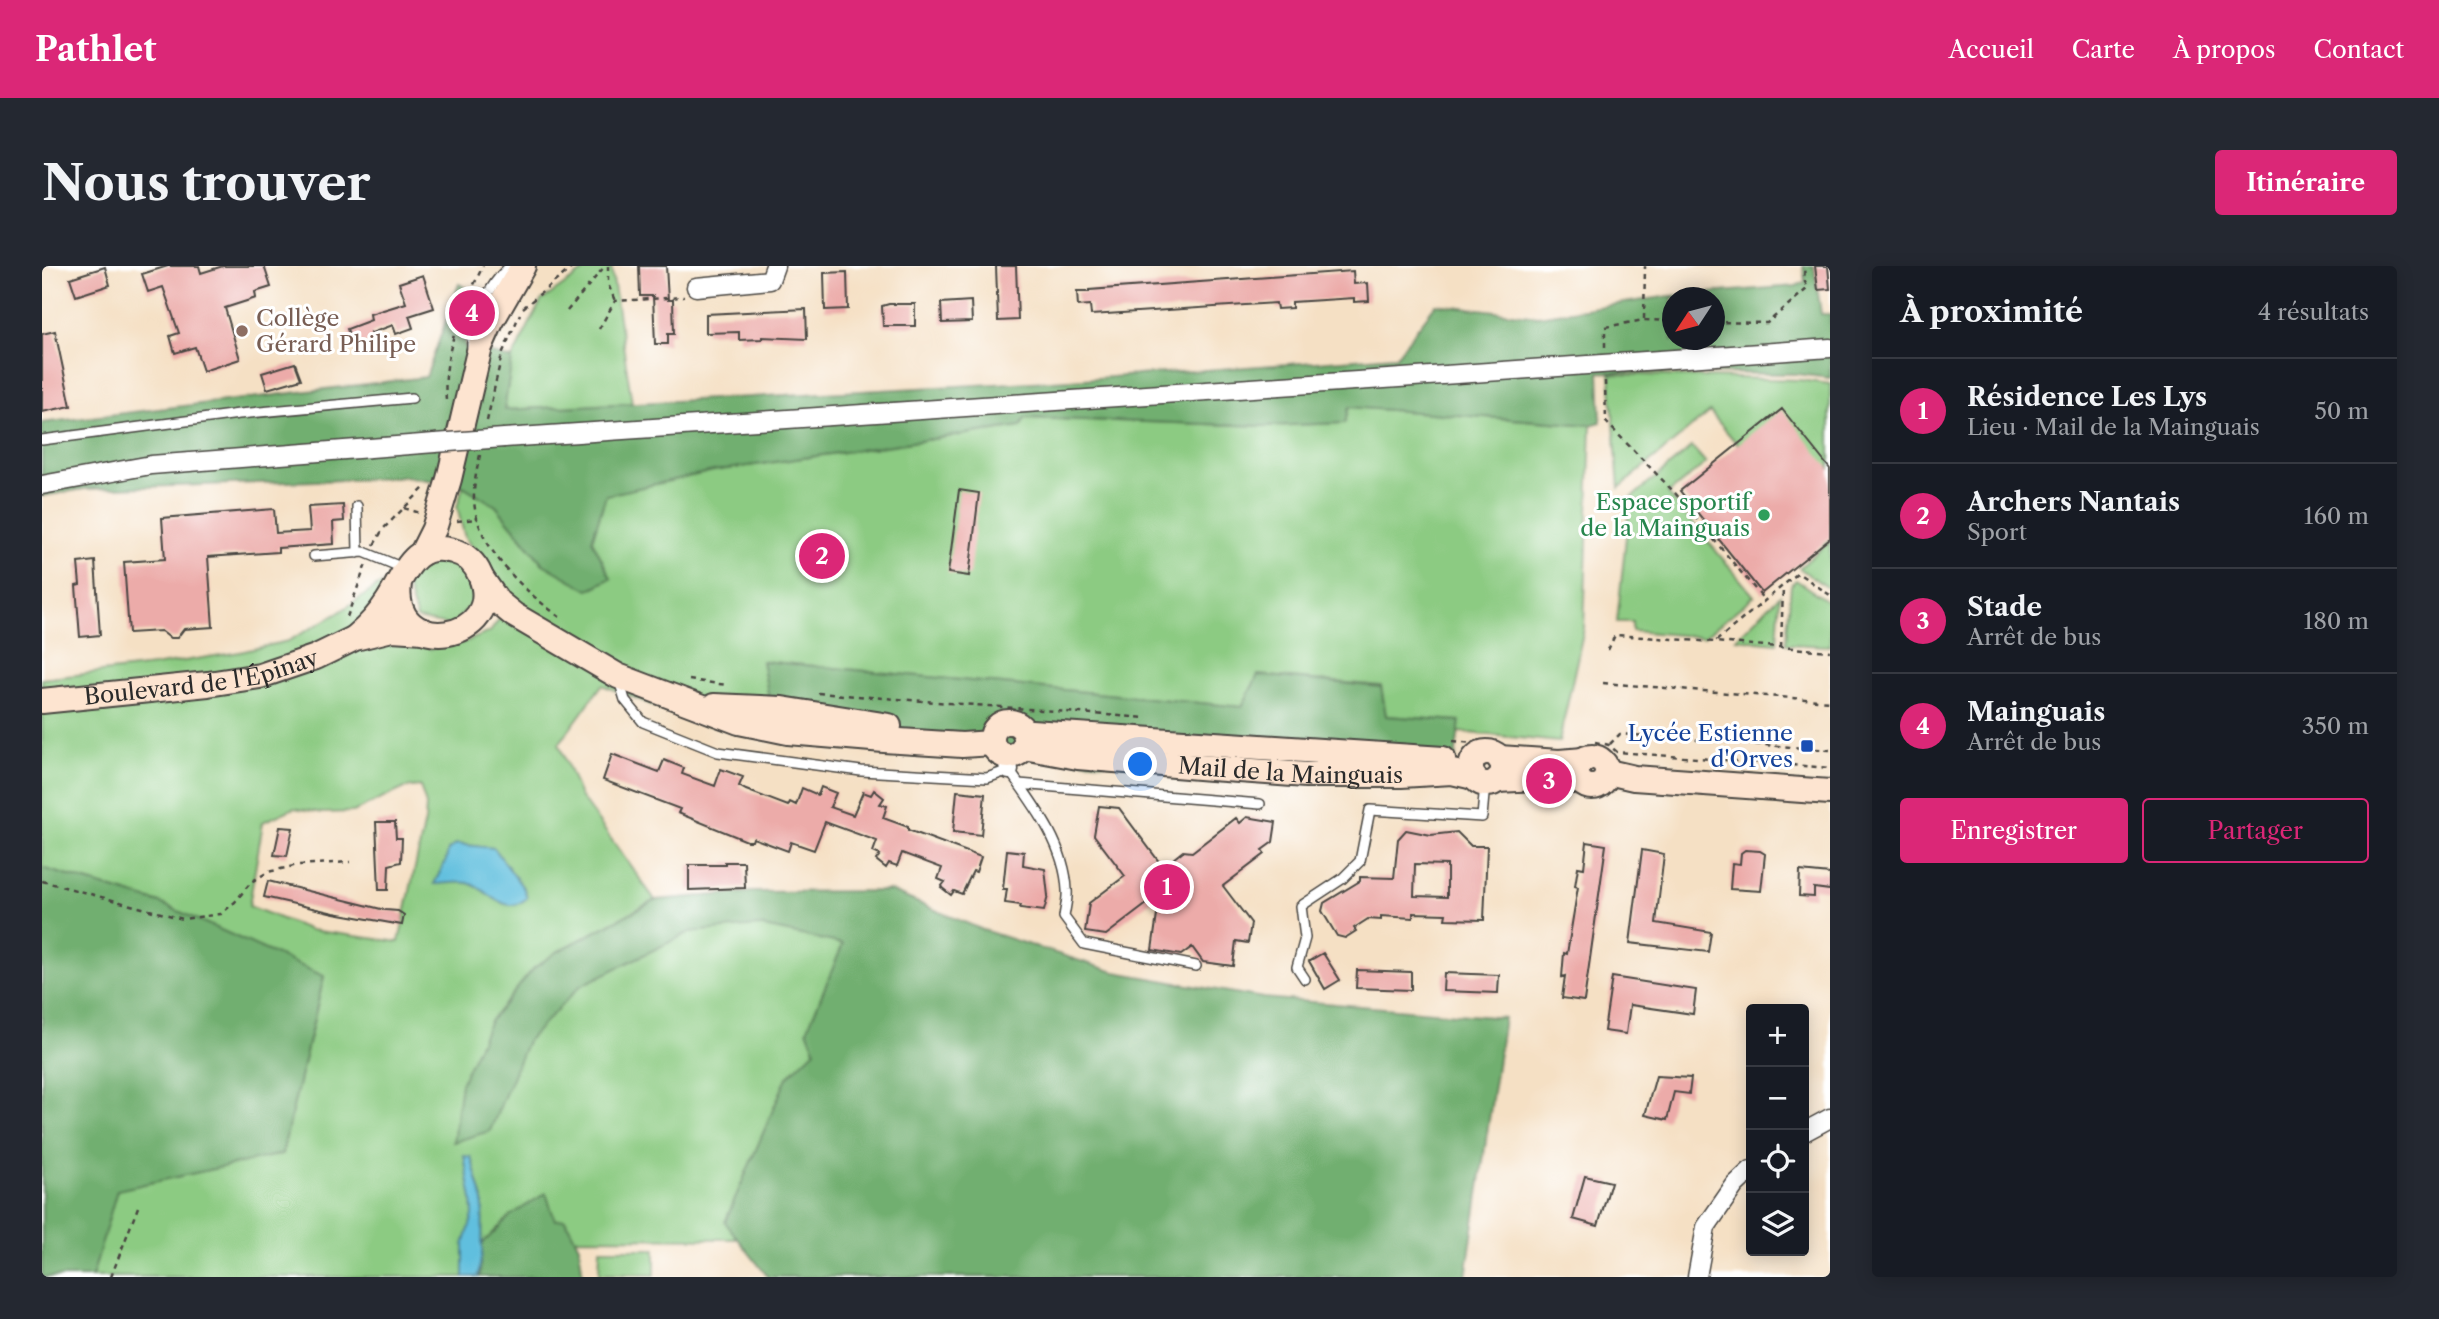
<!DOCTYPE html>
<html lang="fr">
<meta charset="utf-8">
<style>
body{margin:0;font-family:"Libre Caslon Text",serif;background:#242831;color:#f1f3f6}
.controls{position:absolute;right:21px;bottom:21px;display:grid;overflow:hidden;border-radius:7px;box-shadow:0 4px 18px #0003}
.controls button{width:63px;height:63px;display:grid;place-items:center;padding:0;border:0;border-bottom:2px solid #363941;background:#171b24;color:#f1f3f6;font:35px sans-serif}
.compass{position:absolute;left:1620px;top:21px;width:63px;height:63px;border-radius:50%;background:#171b24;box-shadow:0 4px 18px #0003;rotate:234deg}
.you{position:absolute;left:1099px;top:499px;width:24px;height:24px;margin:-18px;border:5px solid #fff;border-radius:50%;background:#1a73e8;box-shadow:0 0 0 10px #1a73e833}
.badge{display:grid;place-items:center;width:46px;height:46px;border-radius:50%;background:#db2777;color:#fff;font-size:23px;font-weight:700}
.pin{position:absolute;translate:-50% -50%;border:4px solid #fff;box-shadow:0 2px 7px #0006}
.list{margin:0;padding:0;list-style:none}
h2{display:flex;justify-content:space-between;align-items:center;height:91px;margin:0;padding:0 28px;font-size:30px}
h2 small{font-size:23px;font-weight:400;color:#9ea1a6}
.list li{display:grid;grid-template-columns:46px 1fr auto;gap:21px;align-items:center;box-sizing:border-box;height:105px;padding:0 28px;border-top:2px solid #363941}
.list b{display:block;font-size:26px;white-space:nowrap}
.list p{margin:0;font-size:23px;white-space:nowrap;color:#9ea1a6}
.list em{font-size:23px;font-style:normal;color:#9ea1a6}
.actions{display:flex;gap:14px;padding:21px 28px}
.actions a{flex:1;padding:16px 0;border:2px solid #db2777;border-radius:7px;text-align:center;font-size:24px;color:#db2777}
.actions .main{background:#db2777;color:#fff}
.icon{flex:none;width:38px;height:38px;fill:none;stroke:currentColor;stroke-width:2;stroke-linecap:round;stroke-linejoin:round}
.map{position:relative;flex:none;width:1788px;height:1011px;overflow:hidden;border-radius:7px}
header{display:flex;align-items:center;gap:42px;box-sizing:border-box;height:98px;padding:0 35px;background:#db2777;color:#fff}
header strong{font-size:33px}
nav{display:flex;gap:38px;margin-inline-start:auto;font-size:24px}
.intro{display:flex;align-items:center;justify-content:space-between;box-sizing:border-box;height:168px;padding:0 42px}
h1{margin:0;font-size:49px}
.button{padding:18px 32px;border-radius:7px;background:#db2777;color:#fff;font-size:24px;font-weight:700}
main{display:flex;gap:42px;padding:0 42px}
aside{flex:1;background:#171b24;border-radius:7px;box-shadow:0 4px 18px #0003}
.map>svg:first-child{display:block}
</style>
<header>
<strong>Pathlet</strong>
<nav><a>Accueil</a><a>Carte</a><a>À propos</a><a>Contact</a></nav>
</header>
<div class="intro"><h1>Nous trouver</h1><a class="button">Itinéraire</a></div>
<main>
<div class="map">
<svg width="1788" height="1011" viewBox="0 0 1788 1011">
<rect width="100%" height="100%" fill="#fff"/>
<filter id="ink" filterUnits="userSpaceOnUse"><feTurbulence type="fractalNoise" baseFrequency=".0143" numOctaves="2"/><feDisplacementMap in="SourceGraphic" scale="14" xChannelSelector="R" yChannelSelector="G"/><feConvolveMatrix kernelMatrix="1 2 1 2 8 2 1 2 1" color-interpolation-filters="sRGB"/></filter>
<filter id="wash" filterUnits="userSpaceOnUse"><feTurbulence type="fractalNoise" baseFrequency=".00686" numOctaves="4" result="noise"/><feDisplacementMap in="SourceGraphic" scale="28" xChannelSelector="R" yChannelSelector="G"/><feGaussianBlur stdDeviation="1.57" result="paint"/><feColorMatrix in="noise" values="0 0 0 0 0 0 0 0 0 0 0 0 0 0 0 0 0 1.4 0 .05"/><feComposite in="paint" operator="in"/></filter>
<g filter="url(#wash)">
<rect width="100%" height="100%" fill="#f5e0c4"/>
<path fill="#8ccb82" stroke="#5c7b56" stroke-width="2" fill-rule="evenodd" d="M549 0H569L590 137 462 144 470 93 499 35Z
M1568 108 1758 114 1788 118V203L1696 179 1668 146 1577 222Z
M1306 141 1549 159 1542 362 1517 476 1417 466V455L1344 450 1339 420 1216 409 1200 441 720 395 734 469 659 458 560 419 517 478 538 530 613 634 513 687 612 659 842 650 698 973 526 972 533 1011H50L74 924 240 888 282 711 118 637 0 602V413L111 400 198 386 246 375 296 347 339 318 348 352 362 372 389 383 423 376 448 366 461 348 439 293 423 272 415 241 421 220 454 240 501 298 569 312 550 274 564 229 663 207V202L685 203 979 160 983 152 1223 160 1302 157ZM378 520 384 539 383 555 357 676 268 664 207 640 221 556 252 542 281 547 311 546 363 522Z
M1650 181 1664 197 1626 228 1712 330 1662 371 1590 365V356H1575L1588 233Z
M1788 275V323L1757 302Z
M389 294H412L429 308 433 334 410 360 375 353 364 318Z
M1754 314 1788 337V380L1744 378 1749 319Z
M1738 329 1735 377 1694 373Z
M558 983H613V1009L557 1008Z"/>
<path fill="#71af70" stroke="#4e6d4e" stroke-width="2" fill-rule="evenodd" d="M1761 0H1772L1779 48H1788V112L1755 108 1557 106 1559 156 1549 159 1307 141 1303 157 1223 160 983 152 979 160 672 205 564 229 550 274 569 312 547 324 501 298 454 240 421 220 361 210 333 213 42 223 0 230V157L384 111 417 18 434 28 423 52V81L470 93 462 144 1028 114 1354 90 1394 38 1496 50 1628 30 1754 20 1763 16ZM1630 32H1672V74H1630Z
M720 395 1200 441 1216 409 1339 421 1344 450 1418 455 1410 519 1263 514 734 469Z
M0 602 118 637 282 710 240 888 75 924 50 1011H0Z
M848 625 941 664 1073 706 1221 732 1462 752 1424 1011H726L683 956 745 811 773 784 765 764 801 678 717 660 648 666 538 720 485 775 448 865 411 876 419 817 448 755 492 702 513 687 613 634 710 626Z
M504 927 513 954 523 953 537 980 541 1011H438L439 979 468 950Z"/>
<path fill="#60bfde" stroke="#467584" stroke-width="2" d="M415 578 452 582 482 623 485 632C462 652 448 623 426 617 415 615 403 618 392 618L404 594 406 584Z
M422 890 429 891 441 934 440 987 436 1011H422V979L431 949 430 933Z"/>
<g id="blocks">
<path fill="#ecaba9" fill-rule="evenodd" d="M126 0H157L159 7 181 0H222L229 21 213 26 214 32 183 42 198 93 161 105 153 81 133 87 128 70 137 67 121 21 106 26 100 8Z
M597 0H624L626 34H631L632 68H626V78H613L611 30H598Z
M954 0H974L976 54 956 55Z
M1773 0H1786L1788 23 1776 24Z
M63 1 68 19 34 30 28 12Z
M1311 5 1312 18 1326 17 1327 35 1312 36V32L1250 36V42L1235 43 1234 37 1049 49 1048 39 1036 40 1035 26H1047V24Z
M805 6 806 43 783 44 782 7Z
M381 9 392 42 367 50 371 62 354 68 351 59 329 67 332 75 315 80 312 73 309 74 305 63 329 54 328 48 364 37 357 17Z
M929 35 930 56 900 57 899 37Z
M847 38H873V60H841L840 40Z
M764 43 765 73 720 71V73L697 74V66L664 67V48Z
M13 65 29 140 0 146V68Z
M253 97 259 113 225 123 220 107Z
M1740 143 1788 203V272L1720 327 1638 225Z
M917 224 937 227 927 310 906 307Z
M301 239 302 255 291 256 292 278 236 282V286L166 291 171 361 142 363 135 372H128L119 365 87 367 82 296 123 293 120 252 232 243 234 267 268 265 266 241Z
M53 295 58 369 38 371 34 320 38 319 36 297Z
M570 488 617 506 622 494 642 502 640 508 673 520 679 503 701 511 697 520 704 524 746 540 748 536 754 539 760 522 776 529 779 521 794 527 788 541 811 549 821 526 829 529 832 524 842 532 838 538 845 540 841 552 866 561V564L939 591 934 606 931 605 920 628 912 625 909 629 899 621 903 616 896 613 900 602 860 587 855 600 847 597 844 602 834 594 838 589 831 586 835 575 783 556 772 584 749 576 746 585 711 572 710 575H705L636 547 638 543 561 514Z
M915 525 943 528 939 569 911 566Z
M1057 540 1077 542 1121 601 1141 585 1150 586 1194 552 1198 557 1205 551 1234 556 1231 576 1220 584 1223 588 1181 620 1209 657 1206 677 1194 675 1191 700 1161 696 1150 681 1139 689 1110 684 1118 628 1064 669 1043 666 1047 637 1083 610 1052 569Z
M334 556H353L354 572H360L359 596 347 599 346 624H337Z
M238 561 251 562 245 590 232 589Z
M1364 564 1389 569 1415 566 1429 580H1445L1442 654 1403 653 1404 648 1371 647V652L1339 650V654L1326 653 1312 662 1314 665 1303 672 1295 670 1280 645 1282 637 1318 615V611L1352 612 1356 573ZM1373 598 1405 599V631L1372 630Z
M1545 576 1564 579 1542 735 1520 732 1523 710 1520 711 1522 687 1525 688 1536 621 1533 620 1536 601 1542 602Z
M965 584 982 586 981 599 1003 603 1006 630 1002 645 978 642 979 639 963 637 965 623H961Z
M1600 584 1622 588 1614 657 1669 666 1666 686 1588 677Z
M1703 584 1718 585 1723 588 1719 625 1688 623 1690 597 1698 598 1699 587Z
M683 596H702L703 622 647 624V599H683Z
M1758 605 1788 608V624L1772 622V631L1757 630Z
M226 615 343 644 356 645 362 649 360 659 292 647 222 631Z
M1281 687 1298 714 1283 723 1267 695Z
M1315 704 1369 706V724L1314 722Z
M1402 707 1457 709 1456 727 1401 725Z
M1570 711 1654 724 1651 748 1588 739 1584 768 1562 765Z
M1614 810 1649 812 1647 828 1632 826 1625 854 1603 849Z
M1543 910 1569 916 1556 960 1531 953Z"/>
</g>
</g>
<g filter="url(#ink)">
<use href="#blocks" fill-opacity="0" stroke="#494642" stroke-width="2"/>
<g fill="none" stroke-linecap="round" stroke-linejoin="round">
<g stroke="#494642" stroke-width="12">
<path id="lane" d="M430 81C428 55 448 18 468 0
M0 174 197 148 370 132
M315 240 316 287
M272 290 322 286 361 302
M577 414 583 434 601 456 676 486 819 505 945 512 967 504C992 539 1023 579 1025 624 1026 632 1023 643 1022 651L1042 678 1154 700
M977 518 1218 538
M1263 713 1255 701 1263 672 1259 640 1300 613 1318 595 1328 544 1440 551 1443 518"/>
</g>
<g stroke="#494642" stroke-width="21">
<path id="street" d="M654 21 728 14 733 0
M462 172C904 146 1346 112 1788 82
M0 219 109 199 393 177
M965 490 967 504
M1762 866 1788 852
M1655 1011 1664 961 1693 919 1709 904"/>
</g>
<g stroke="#494642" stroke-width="28">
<g id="secondary">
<path d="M380 287 392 263 407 213 438 81 449 56 481 0"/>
<path d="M440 313 456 336 472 349 576 410 697 456 746 466 842 474 920 479 950 477"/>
<path d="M314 371C326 361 337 349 346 335 362 310 371 273 411 285 423 288 433 297 438 309 467 375 347 396 357 317"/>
<path id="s1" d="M0 435 166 418 218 410 274 391 313 372 350 363 382 365"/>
<path d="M672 440 740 443 847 460"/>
<circle cx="967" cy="473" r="17"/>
<path d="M983 467 989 466 1401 493"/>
<path id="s2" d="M982 481 1036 491 1169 502 1264 509H1359L1410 506 1432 511"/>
<circle cx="1445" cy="502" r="16"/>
<circle cx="1550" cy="506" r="15"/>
<path d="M1457 492 1517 496 1542 494"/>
<path d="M1566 506 1592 512 1788 526"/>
<path d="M1455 514 1516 511 1531 515"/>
</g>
</g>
<path stroke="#494642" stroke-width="2.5" stroke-dasharray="5 5" stroke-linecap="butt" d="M566 0V18L573 35
M481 42 532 0
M525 45 563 0
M1602 53 1603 0
M1672 56 1725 57 1766 22 1763 16 1762 0
M557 63 573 35 642 31
M1563 81V61L1602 54 1630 55
M1563 115 1564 156 1633 227 1723 335
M404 134C400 87 421 40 441 0
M445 155 460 88 478 48
M438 189C434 207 430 225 433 243 440 287 485 327 519 352
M362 242 378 247
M415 255 436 253
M332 279 341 263 383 221
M1788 329 1756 307 1673 376 1788 385
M305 351 324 298
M1739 381 1741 322
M1566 384 1573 369 1673 376
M647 414 685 419
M1561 417 1788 435
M776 427 1104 452
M1411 475 1443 478
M1553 476 1567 479 1575 486 1788 502
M1568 478 1578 468 1788 484
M0 615 141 653 179 648 193 636 209 616 226 606 256 599 308 596
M69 1011 96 941"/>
<use href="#lane" stroke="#fff" stroke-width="9"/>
<use href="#street" stroke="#fff" stroke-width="18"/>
<use href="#secondary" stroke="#fde4d0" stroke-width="24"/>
<g stroke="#494642" stroke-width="21" stroke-linecap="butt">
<path id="street-bridge" d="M393 177 462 172"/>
</g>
<use href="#street-bridge" stroke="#fff" stroke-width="18"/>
</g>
</g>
<circle fill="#8d6e63" stroke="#fff" stroke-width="2.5" cx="200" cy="65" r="7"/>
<circle fill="#2e9e5b" stroke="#fff" stroke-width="2.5" cx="1722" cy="249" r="7"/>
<rect fill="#1a4fb4" stroke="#fff" stroke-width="2.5" x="1758" y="473" width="14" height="14" rx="3.5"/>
<g text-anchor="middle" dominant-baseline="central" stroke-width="6" stroke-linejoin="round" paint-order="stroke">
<g font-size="23" fill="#785e54" stroke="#fff" text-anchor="start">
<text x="214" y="52">Collège<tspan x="214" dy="26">Gérard Philipe</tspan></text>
</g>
<g font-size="23" fill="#27864d" stroke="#fff" text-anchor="end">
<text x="1708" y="236">Espace sportif<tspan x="1708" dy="26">de la Mainguais</tspan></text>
</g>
<g font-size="23" fill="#2b2b2b" stroke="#fff">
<text stroke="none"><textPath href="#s1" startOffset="161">Boulevard de l'Épinay</textPath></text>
<text stroke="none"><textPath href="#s2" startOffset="268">Mail de la Mainguais</textPath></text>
</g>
<g font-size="23" fill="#164399" stroke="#fff" text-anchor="end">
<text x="1751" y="467">Lycée Estienne<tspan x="1751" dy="26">d'Orves</tspan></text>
</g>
</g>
</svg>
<div class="controls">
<button>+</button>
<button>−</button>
<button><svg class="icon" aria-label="locate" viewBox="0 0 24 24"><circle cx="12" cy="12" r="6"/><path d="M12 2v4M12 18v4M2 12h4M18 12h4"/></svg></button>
<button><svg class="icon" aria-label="layers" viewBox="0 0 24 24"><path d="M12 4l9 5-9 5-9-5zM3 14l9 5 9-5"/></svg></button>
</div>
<svg class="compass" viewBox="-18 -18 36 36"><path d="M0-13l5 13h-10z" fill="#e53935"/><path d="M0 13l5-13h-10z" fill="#9ea1a6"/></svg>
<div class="you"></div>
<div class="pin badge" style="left:1125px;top:621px">1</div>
<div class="pin badge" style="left:780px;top:290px">2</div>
<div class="pin badge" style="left:1507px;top:515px">3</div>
<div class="pin badge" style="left:430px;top:47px">4</div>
</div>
<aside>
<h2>À proximité<small>4 résultats</small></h2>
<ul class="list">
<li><span class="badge">1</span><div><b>Résidence Les Lys</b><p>Lieu · Mail de la Mainguais</p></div><em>50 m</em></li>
<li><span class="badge">2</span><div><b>Archers Nantais</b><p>Sport</p></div><em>160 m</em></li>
<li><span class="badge">3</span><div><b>Stade</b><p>Arrêt de bus</p></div><em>180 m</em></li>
<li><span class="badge">4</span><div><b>Mainguais</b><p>Arrêt de bus</p></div><em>350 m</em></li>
</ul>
<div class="actions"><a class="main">Enregistrer</a><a>Partager</a></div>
</aside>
</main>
